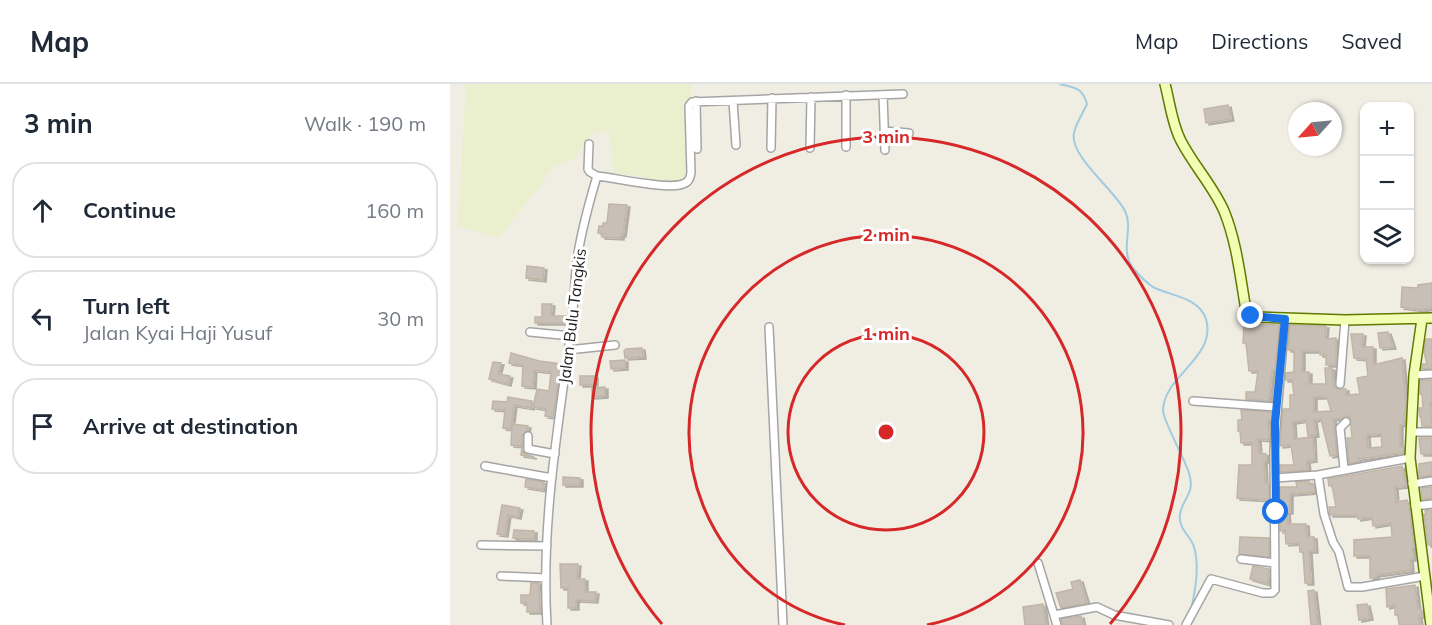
<!DOCTYPE html>
<meta charset="utf-8">
<style>
body{margin:0;font-family:Mulish,sans-serif;background:#f2f2f3;color:#1f2937}
.controls{position:absolute;right:18px;top:18px;display:grid;overflow:hidden;border-radius:12px;box-shadow:0 2px 4px #0004}
.controls button{width:54px;height:54px;display:grid;place-items:center;padding:0;border:0;border-bottom:2px solid #e0e1e3;background:#fff;color:#1f2937;font:30px sans-serif}
.compass{position:absolute;left:838px;top:18px;width:54px;height:54px;border-radius:50%;background:#fff;box-shadow:0 2px 4px #0004;rotate:243deg}
.stop{position:absolute;width:18px;height:18px;margin:-14px;border:4px solid #1a73e8;border-radius:50%;background:#fff}
.stop.end{background:#1a73e8;border-color:#fff;box-shadow:0 2px 6px #0008}
.list{margin:0;padding:0;list-style:none}
h2{display:flex;justify-content:space-between;align-items:center;height:78px;margin:0;padding:0 24px;font-size:26px}
h2 small{font-size:20px;font-weight:400;color:#747a83}
.list li{display:grid;grid-template-columns:39px 1fr auto;gap:18px;align-items:center;box-sizing:border-box;height:96px;margin:0 12px 12px;padding:0 12px;border:2px solid #e0e1e3;border-radius:24px}
.list b{display:block;font-size:22px;white-space:nowrap}
.list p{margin:0;font-size:20px;white-space:nowrap;color:#747a83}
.list em{font-size:20px;font-style:normal;color:#747a83}
.icon{flex:none;width:33px;height:33px;fill:none;stroke:currentColor;stroke-width:2;stroke-linecap:round;stroke-linejoin:round}
.map{position:relative;flex:none;width:982px;height:541px;overflow:hidden}
header{display:flex;align-items:center;gap:36px;box-sizing:border-box;height:84px;padding:0 30px;background:#fff;border-bottom:2px solid #e0e1e3}
header strong{font-size:28px}
nav{display:flex;gap:33px;margin-inline-start:auto;font-size:21px}
main{display:flex}
aside{flex:1;background:#fff}
.map>svg:first-child{display:block}
</style>
<header>
<strong>Map</strong>
<nav><a>Map</a><a>Directions</a><a>Saved</a></nav>
</header>
<main>
<aside>
<h2>3 min<small>Walk · 190 m</small></h2>
<ul class="list">
<li><svg class="icon" aria-label="ahead" viewBox="0 0 24 24"><path d="M12 20V5M6 11l6-6 6 6"/></svg><div><b>Continue</b></div><em>160 m</em></li>
<li><svg class="icon" aria-label="left" viewBox="0 0 24 24"><path d="M17 20v-9H6M10 6l-5 5 5 5"/></svg><div><b>Turn left</b><p>Jalan Kyai Haji Yusuf</p></div><em>30 m</em></li>
<li><svg class="icon" aria-label="arrive" viewBox="0 0 24 24"><path d="M6 21V4h12l-3 4 3 4H6"/></svg><div><b>Arrive at destination</b></div></li>
</ul>
</aside>
<div class="map">
<svg width="982" height="541" viewBox="0 0 982 541">
<defs>
<filter id="shadow"><feDropShadow dx="3" dy="2" stdDeviation="0" flood-color="#0004"/></filter>
</defs>
<rect width="100%" height="100%" fill="#f0ede3"/>
<path fill="#eaf0cd" d="M16 0H241V12L234 20 236 94 227 98 164 89 159 47 143 49 125 74 103 84 49 154 8 142Z"/>
<g fill="none" stroke-linecap="round" stroke-linejoin="round">
<path stroke="#a1cbe0" stroke-width="2" d="M610 0C625 4 632 3 637 20 633 29 626 39 624 49 619 72 665 106 675 127 684 145 669 165 683 184 688 190 697 199 703 203 720 212 749 213 756 235 767 274 714 291 713 326 712 335 735 375 739 389 746 410 731 416 730 431 728 445 741 452 744 463 750 484 745 506 741 527"/>
</g>
<path fill="#c8c0b6" stroke="#c2b5a5" stroke-width="1.5" fill-rule="evenodd" filter="url(#shadow)" d="M778 21 781 35 756 39 754 25Z
M159 120 177 121 173 151H171V154L152 153 153 150 148 149 149 142H153V139H157Z
M77 182 94 184 93 196 76 194Z
M982 199V224L971 226 951 223 952 203 968 204V201Z
M92 220H102L101 232H117L116 239H85V233H92Z
M794 240 829 241 825 286H822L819 317 796 315V308H805L808 287H799L796 259H793Z
M840 241 876 242 875 255 886 254V281H876V271H870V267H852V288H859V300H876L875 284H882L884 303 889 305H896V311L910 310 907 294 918 292 916 275 904 274 901 250H913L912 263H923V281L952 274 956 321 954 340 950 341V363H954L953 369 908 375 909 378 899 380 897 354H902L900 332 883 335 887 371 880 372 871 335 864 336 866 351 858 352 856 336 843 338 844 355 863 353 864 376 857 377 858 386 830 388V381H844L841 361 830 362 833 325H840V311H844L842 296H835L836 289 844 288V266H838ZM864 313H877L881 327 864 328ZM931 350 932 363 918 364 917 351Z
M938 248 943 263 930 264 928 249Z
M976 255H982V284L972 285V280H977L974 268Z
M192 264 193 273 175 274 174 267 176 265Z
M61 269 89 277 111 280 103 333 95 332 96 325 83 323 87 305 99 307 101 288 84 286 83 303 72 302 73 281 59 279Z
M175 276V284L161 285 160 277Z
M43 278 51 279 48 290 60 292 58 300 39 295Z
M130 292H145V301H130Z
M970 296H982V319H980L982 342H972L971 333H970L969 324H973L972 310H970Z
M155 303V312L142 313V304Z
M58 313 82 317 81 324 64 321 61 345 53 344 55 326 42 325 43 317 57 318Z
M791 326 822 328 821 337 818 336 819 356 808 355 809 369 816 370V377H814L815 399 819 400V416L787 414 789 381H802V359H791L790 347H788V336H792Z
M62 340 78 342 77 347 72 351V366L75 370 84 373 71 371 72 362 61 361Z
M969 354H982V370H971Z
M982 378V391L969 393V380Z
M952 382 956 402 945 403 946 418 957 416 959 423 964 463 962 464 963 475H960L961 486 926 491V494H920V472H904V456L942 453 941 439 923 442 922 433 908 435 907 431H880L879 423H886L882 401 879 402 878 395Z
M113 393 130 394V401H113Z
M76 395 94 398 93 406 75 403Z
M859 397V401L864 400 865 408 840 410V428H837L838 440H856L857 453H864L865 467H859L861 499H855L853 468H850L849 459 836 460 835 446 830 447V403H847L846 398Z
M982 403V414L972 416 971 404Z
M52 421 70 424 68 433 58 431 55 451 47 450Z
M975 426H982V460L978 461 974 430H976Z
M64 446 84 447V455L63 454Z
M790 453 819 454V473L789 470Z
M110 480H128L127 495H135V508H146L145 517 126 516V524H118V504H111Z
M803 482 819 485 818 500 800 495Z
M630 496 637 519 611 524 606 509 623 505 621 498Z
M81 499H89L90 528H77V519H71V511H80Z
M965 501 968 525H971L972 532H969L970 541H949L948 531H945V521L937 523 936 505Z
M864 506 868 541H861L858 507Z
M593 520 596 541H575L573 523Z
M917 520 920 534 909 536 907 521Z
M631 532 633 541H613L611 535Z"/>
<g fill="none" stroke-linecap="round" stroke-linejoin="round">
<g stroke="#a5a5a5" stroke-width="10">
<path id="street" d="M433 11 435 66
M246 17 247 65
M283 17 286 61
M434 47 459 49
M139 60 138 85 140 88 147 92
M396 63V11
M321 64 322 14
M360 64 361 13
M319 243 333 541
M80 248 121 252
M118 266 165 261
M964 291 982 290
M890 300 895 236
M743 317 827 323
M961 348H982
M78 352V365L105 370
M35 382 102 394
M894 385 890 344 896 338
M868 391 874 430 883 458 889 468 898 503H912L975 492
M825 394 868 391 960 374
M962 400 982 397
M965 422 982 420
M31 461 97 462
M791 475 825 479
M588 479 607 541
M51 492 96 494
M604 531 647 523 664 531 719 541
M97 541C91 445 107 349 120 254 124 228 124 202 127 176 131 148 139 119 147 92 166 94 218 106 233 100 239 98 240 94 241 89L239 22 242 18 453 10
M736 541 761 495 813 509H822L825 506 824 366 835 235"/>
</g>
<g stroke="#607a00" stroke-width="12">
<path id="secondary" d="M715 0C720 19 722 40 731 57 744 82 763 102 774 127 787 159 790 192 796 226L799 231 806 233 895 236 982 234
M972 235 964 291 960 374 981 541"/>
</g>
<use href="#street" stroke="#fff" stroke-width="7"/>
<use href="#secondary" stroke="#f2feb3" stroke-width="9"/>
</g>
<g fill="none" stroke-linecap="round" stroke-linejoin="round">
<path stroke="#1a73e8" stroke-width="8" d="M801 232 835 235 825 339 826 428"/>
</g>
<g fill="none" stroke="#d62828" stroke-width="3">
<circle cx="436" cy="348" r="98"/>
<path d="M395 541A197 197 0 1 1 477 541"/>
<path d="M212 540A295 295 0 1 1 660 540"/>
</g>
<g text-anchor="middle" dominant-baseline="central" stroke-width="6" stroke-linejoin="round" paint-order="stroke">
<g font-size="16" fill="#1e1e1e" stroke="#fff">
<text transform="translate(122 232) rotate(-83)">Jalan Bulu Tangkis</text>
</g>
</g>
<circle cx="436" cy="348" r="9" fill="#d62828" stroke="#fff" stroke-width="3"/>
<g font-size="18" text-anchor="middle" font-weight="bold" fill="#d62828" stroke="#fff" stroke-width="6" stroke-linejoin="round" paint-order="stroke">
<text x="436" y="59">3 min</text>
<text x="436" y="157">2 min</text>
<text x="436" y="256">1 min</text>
</g>
</svg>
<div class="controls">
<button>+</button>
<button>−</button>
<button><svg class="icon" aria-label="layers" viewBox="0 0 24 24"><path d="M12 4l9 5-9 5-9-5zM3 14l9 5 9-5"/></svg></button>
</div>
<svg class="compass" viewBox="-18 -18 36 36"><path d="M0-13l5 13h-10z" fill="#e53935"/><path d="M0 13l5-13h-10z" fill="#747a83"/></svg>
<div class="stop" style="left:826px;top:428px"></div>
<div class="stop end" style="left:801px;top:232px"></div>
</div>
</main>
